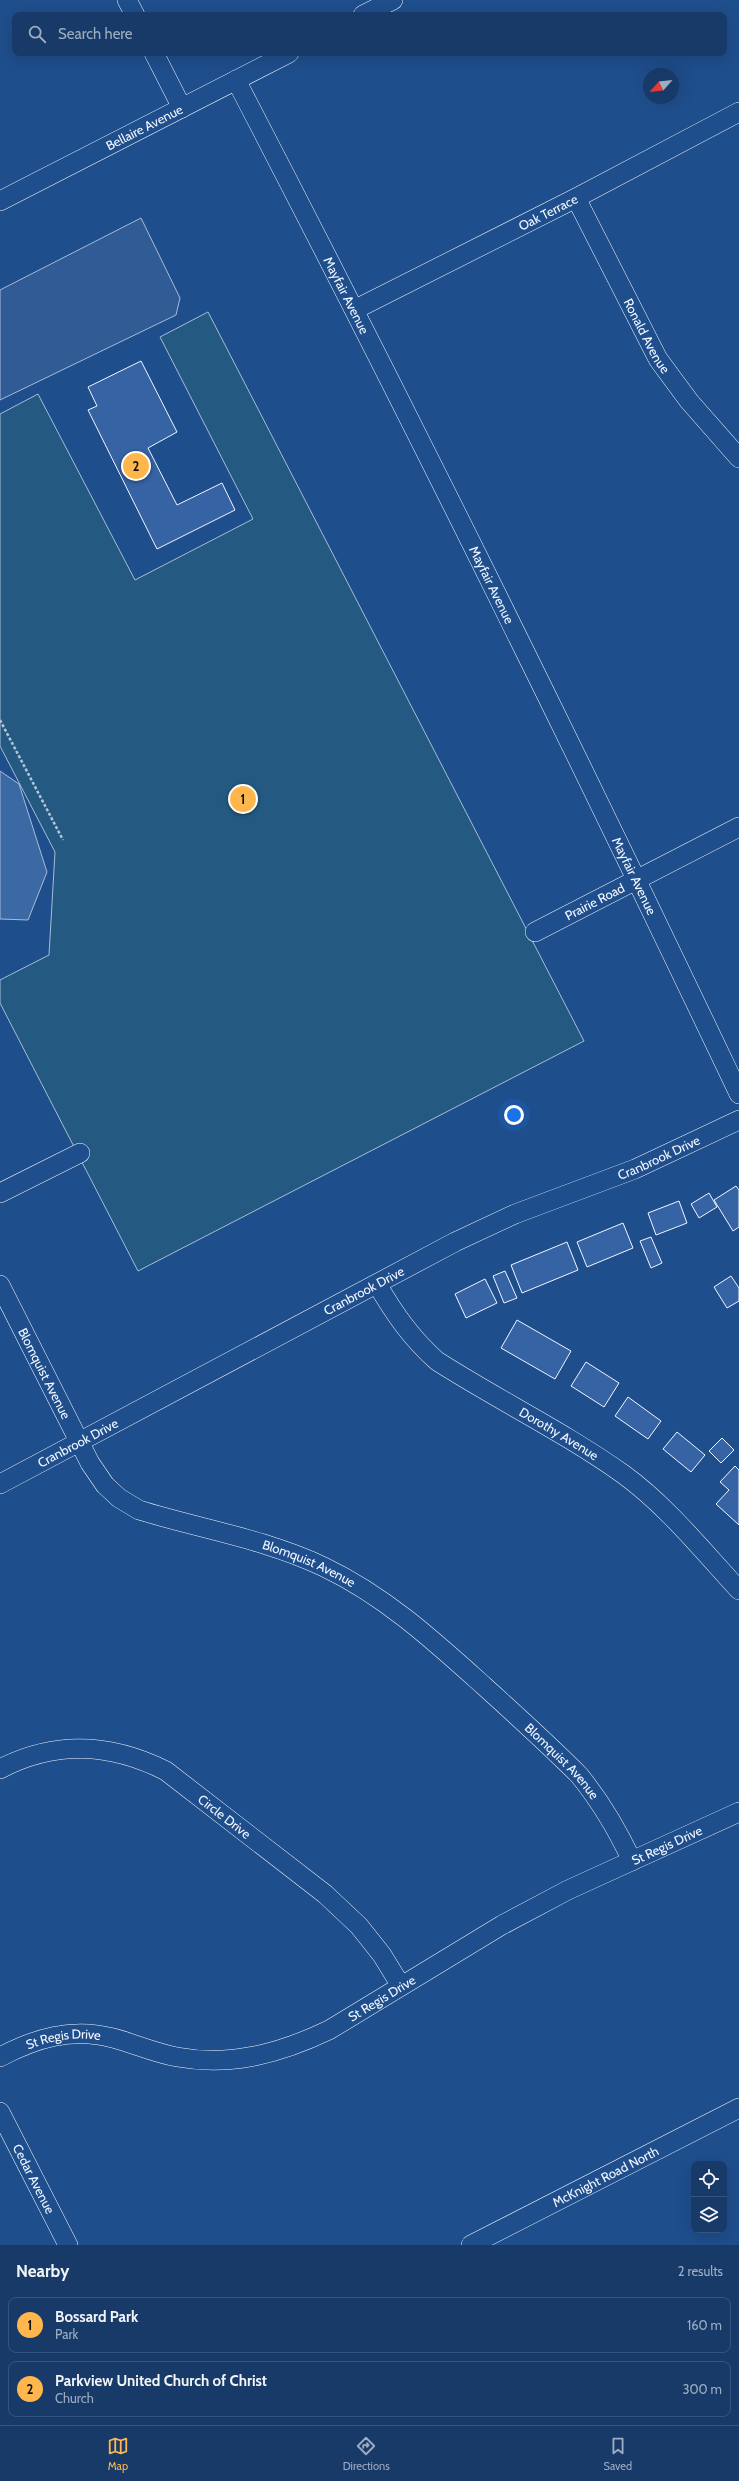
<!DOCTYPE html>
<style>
body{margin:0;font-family:Cabin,sans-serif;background:#20416f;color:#f1f3f6}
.controls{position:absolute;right:12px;bottom:12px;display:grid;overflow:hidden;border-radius:8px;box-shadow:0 4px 16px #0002}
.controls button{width:36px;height:36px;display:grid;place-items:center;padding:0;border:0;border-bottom:1px solid #36547d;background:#173a69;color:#f1f3f6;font:20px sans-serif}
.compass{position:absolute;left:643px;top:68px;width:36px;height:36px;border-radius:50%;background:#173a69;box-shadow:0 4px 16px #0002;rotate:243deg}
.you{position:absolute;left:514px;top:1115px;width:14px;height:14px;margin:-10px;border:3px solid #fff;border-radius:50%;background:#1a73e8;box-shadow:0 0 0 6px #1a73e833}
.badge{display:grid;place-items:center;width:26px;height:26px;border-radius:50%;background:#ffb74d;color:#111;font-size:13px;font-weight:700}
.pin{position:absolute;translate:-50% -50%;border:2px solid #fff;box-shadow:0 1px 4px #0006}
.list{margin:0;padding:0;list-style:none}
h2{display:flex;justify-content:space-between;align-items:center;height:52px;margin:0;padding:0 16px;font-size:17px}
h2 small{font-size:13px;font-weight:400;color:#9eadc0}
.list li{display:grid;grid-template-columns:26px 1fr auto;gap:12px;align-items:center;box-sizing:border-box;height:56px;margin:0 8px 8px;padding:0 8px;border:1px solid #36547d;border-radius:8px}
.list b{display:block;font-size:15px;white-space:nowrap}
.list p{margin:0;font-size:13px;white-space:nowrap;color:#9eadc0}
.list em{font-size:13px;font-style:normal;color:#9eadc0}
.icon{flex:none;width:22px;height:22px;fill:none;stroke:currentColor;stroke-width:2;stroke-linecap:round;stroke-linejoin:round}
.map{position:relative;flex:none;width:739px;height:2245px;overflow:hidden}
.search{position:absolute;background:#173a69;box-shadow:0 4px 16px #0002;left:12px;right:12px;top:12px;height:44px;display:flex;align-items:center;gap:10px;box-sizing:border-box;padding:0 14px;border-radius:8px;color:#9eadc0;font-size:15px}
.sheet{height:180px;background:#173a69}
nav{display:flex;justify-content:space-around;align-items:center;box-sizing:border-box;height:56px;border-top:1px solid #36547d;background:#173a69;font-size:11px;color:#9eadc0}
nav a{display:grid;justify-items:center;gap:2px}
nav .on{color:#ffb74d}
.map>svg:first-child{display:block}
</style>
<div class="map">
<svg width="739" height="2245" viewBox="0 0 739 2245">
<rect width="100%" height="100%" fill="#1f4e8c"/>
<path fill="#245a82" stroke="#a8bbd7" d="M208 312 584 1041 138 1271 0 1003V980L49 955 55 852 0 746V414L38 394 135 580 253 519 160 337Z"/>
<path fill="#305b95" stroke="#a8bbd7" d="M141 218 180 298 176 315 0 400V290Z"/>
<path fill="#3b69a3" stroke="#a8bbd7" d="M0 771 19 784 47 872 28 920 0 919Z"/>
<path fill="#3563a3" stroke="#f2f6ff" d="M141 361 177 432 148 448 177 505 222 483 235 510 157 549 88 410 97 406 88 387Z
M736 1186 739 1190V1227L733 1231 714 1200Z
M709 1193 717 1207 699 1218 691 1204Z
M679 1201 687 1223 656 1235 648 1213Z
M623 1223 633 1248 587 1267 577 1242Z
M651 1237 662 1263 651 1268 640 1241Z
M567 1242 578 1270 522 1293 511 1265Z
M505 1271 517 1298 504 1303 493 1276Z
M731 1276 739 1288V1301L727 1308 714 1287Z
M485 1279 497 1303 466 1318 455 1294Z
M517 1320 571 1351 555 1379 501 1348Z
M586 1362 619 1383 604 1407 571 1386Z
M628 1397 661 1421 648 1439 615 1416Z
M677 1432 705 1455 691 1472 663 1449Z
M722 1438 734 1450 721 1463 709 1451Z
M735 1466 739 1470V1525L716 1504 729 1490 720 1482Z"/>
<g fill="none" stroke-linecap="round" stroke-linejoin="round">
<g stroke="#f2f6ff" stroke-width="20">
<g id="minor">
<path d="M127 0 135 15"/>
<path d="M363 15 393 0"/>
<path d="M154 53 182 108"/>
<path id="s1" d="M236 80C410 415 577 753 739 1094"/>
<path id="s2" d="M576 198 658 359 689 401 739 458"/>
<path id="s3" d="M0 201 289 53"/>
<path id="s4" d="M356 309 576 198 739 112"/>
<path id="s5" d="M535 932 739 827"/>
<path d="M0 1193 80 1153"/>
<path id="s6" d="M377 1284C394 1313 411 1338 437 1361 498 1400 564 1432 623 1474 667 1506 702 1550 739 1590"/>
<path id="s7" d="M0 1285 90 1463 105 1485 119 1498 139 1510C201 1529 265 1539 324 1567 385 1596 434 1641 484 1686 516 1715 548 1744 579 1775 601 1802 617 1829 632 1861"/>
<path id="s8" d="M0 1484 455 1242 515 1214 635 1169 739 1120"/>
<path id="s9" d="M0 1769C56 1740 110 1743 166 1771L325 1894 359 1926 382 1955 401 1986"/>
<path id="s10" d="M0 2057C36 2038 73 2027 113 2038 135 2044 155 2053 177 2057 231 2067 281 2053 329 2030L502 1925 568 1890 739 1812"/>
<path id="s11" d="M0 2112 68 2245"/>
<path id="s12" d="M471 2245 739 2108"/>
</g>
</g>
<path stroke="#b3c4dc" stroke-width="2.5" stroke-dasharray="3 2" stroke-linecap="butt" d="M0 720 63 840"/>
<use href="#minor" stroke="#1f4e8c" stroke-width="19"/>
</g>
<g text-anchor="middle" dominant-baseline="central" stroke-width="3" stroke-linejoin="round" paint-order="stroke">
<g font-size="13" fill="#f2f6ff" stroke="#1f4e8c">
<text stroke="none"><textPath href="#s3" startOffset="162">Bellaire Avenue</textPath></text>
<text stroke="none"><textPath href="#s4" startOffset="215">Oak Terrace</textPath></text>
<text stroke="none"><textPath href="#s1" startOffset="242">Mayfair Avenue</textPath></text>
<text stroke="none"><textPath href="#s2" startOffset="155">Ronald Avenue</textPath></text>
<text stroke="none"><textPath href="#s1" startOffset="566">Mayfair Avenue</textPath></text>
<text stroke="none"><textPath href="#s1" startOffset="890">Mayfair Avenue</textPath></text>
<text stroke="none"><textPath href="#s5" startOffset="67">Prairie Road</textPath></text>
<text stroke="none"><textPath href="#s8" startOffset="736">Cranbrook Drive</textPath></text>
<text stroke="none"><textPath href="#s8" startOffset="412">Cranbrook Drive</textPath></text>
<text stroke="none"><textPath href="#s7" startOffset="99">Blomquist Avenue</textPath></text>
<text stroke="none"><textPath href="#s6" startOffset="240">Dorothy Avenue</textPath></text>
<text stroke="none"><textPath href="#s8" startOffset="88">Cranbrook Drive</textPath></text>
<text stroke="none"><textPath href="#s7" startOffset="447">Blomquist Avenue</textPath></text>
<text stroke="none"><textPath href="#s7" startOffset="771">Blomquist Avenue</textPath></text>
<text stroke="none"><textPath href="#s9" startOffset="247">Circle Drive</textPath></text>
<text stroke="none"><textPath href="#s10" startOffset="727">St Regis Drive</textPath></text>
<text stroke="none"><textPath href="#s10" startOffset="403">St Regis Drive</textPath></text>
<text stroke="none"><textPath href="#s10" startOffset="67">St Regis Drive</textPath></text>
<text stroke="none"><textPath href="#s12" startOffset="151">McKnight Road North</textPath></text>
<text stroke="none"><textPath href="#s11" startOffset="75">Cedar Avenue</textPath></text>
</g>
</g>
</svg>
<div class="controls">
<button><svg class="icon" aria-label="locate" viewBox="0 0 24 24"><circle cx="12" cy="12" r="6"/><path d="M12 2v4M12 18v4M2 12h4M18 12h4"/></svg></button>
<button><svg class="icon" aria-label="layers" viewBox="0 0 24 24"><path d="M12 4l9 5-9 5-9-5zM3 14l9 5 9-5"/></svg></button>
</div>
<svg class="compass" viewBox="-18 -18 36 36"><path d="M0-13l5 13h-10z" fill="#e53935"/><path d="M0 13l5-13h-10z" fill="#9eadc0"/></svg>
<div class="you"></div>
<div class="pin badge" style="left:243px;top:799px">1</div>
<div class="pin badge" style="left:136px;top:466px">2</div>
<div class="search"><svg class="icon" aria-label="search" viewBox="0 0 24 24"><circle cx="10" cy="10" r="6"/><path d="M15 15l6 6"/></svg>Search here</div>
</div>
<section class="sheet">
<h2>Nearby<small>2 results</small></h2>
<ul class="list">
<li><span class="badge">1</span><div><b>Bossard Park</b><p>Park</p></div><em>160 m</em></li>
<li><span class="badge">2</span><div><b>Parkview United Church of Christ</b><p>Church</p></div><em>300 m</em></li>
</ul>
</section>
<nav>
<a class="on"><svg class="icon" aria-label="map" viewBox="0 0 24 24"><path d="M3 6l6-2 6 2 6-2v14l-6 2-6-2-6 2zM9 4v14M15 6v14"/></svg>Map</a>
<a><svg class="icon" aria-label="directions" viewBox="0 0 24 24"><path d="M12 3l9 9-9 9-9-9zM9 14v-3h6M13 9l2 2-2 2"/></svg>Directions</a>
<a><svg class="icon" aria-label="saved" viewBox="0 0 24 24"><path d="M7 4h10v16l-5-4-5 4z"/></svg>Saved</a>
</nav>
